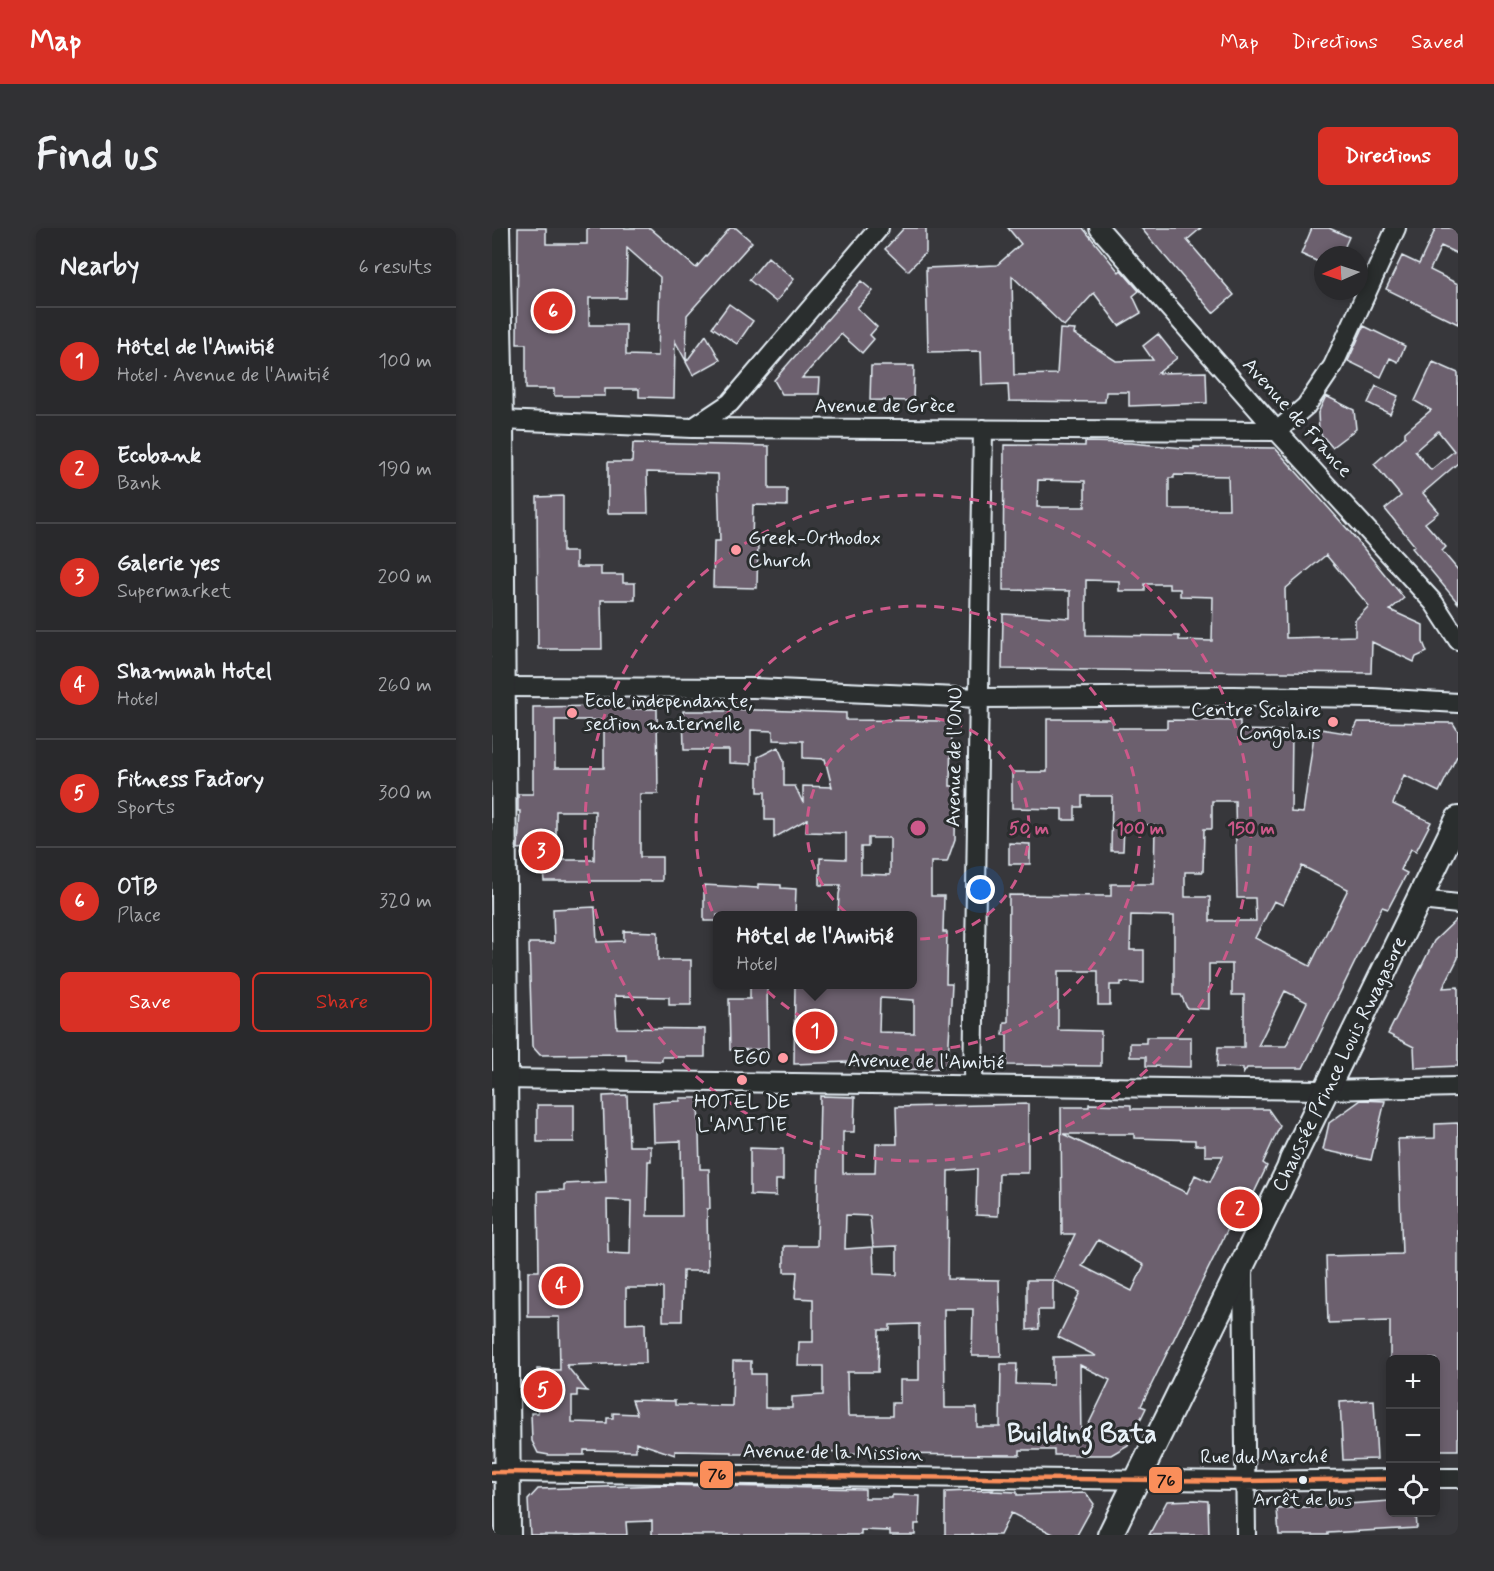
<!DOCTYPE html>
<meta charset="utf-8">
<style>
body{margin:0;font-family:Mynerve,sans-serif;background:#313134;color:#f1f3f6}
.controls{position:absolute;right:18px;bottom:18px;display:grid;overflow:hidden;border-radius:9px;box-shadow:0 3px 9px #0003}
.controls button{width:54px;height:54px;display:grid;place-items:center;padding:0;border:0;border-bottom:2px solid #454548;background:#29292c;color:#f1f3f6;font:30px sans-serif}
.compass{position:absolute;left:822px;top:18px;width:54px;height:54px;border-radius:50%;background:#29292c;box-shadow:0 3px 9px #0003;rotate:267deg}
.you{position:absolute;left:489px;top:662px;width:21px;height:21px;margin:-15px;border:4px solid #fff;border-radius:50%;background:#1a73e8;box-shadow:0 0 0 9px #1a73e833}
.badge{display:grid;place-items:center;width:39px;height:39px;border-radius:50%;background:#d93025;color:#fff;font-size:20px;font-weight:700}
.pin{position:absolute;translate:-50% -50%;border:3px solid #fff;box-shadow:0 2px 6px #0006}
.popup{position:absolute;left:221px;top:683px;width:204px;height:78px;box-sizing:border-box;display:grid;place-content:center;border-radius:9px;background:#29292c;filter:drop-shadow(0 2px 4px #0005);font-size:20px;white-space:nowrap;color:#a5a6a9}
.popup b{font-size:22px;color:#f1f3f6}
.popup::after{content:'';position:absolute;left:50%;top:100%;margin-left:-12px;border:12px solid transparent;border-top-color:#29292c}
.list{margin:0;padding:0;list-style:none}
h2{display:flex;justify-content:space-between;align-items:center;height:78px;margin:0;padding:0 24px;font-size:26px}
h2 small{font-size:20px;font-weight:400;color:#a5a6a9}
.list li{display:grid;grid-template-columns:39px 1fr auto;gap:18px;align-items:center;box-sizing:border-box;height:108px;padding:0 24px;border-top:2px solid #454548}
.list b{display:block;font-size:22px;white-space:nowrap}
.list p{margin:0;font-size:20px;white-space:nowrap;color:#a5a6a9}
.list em{font-size:20px;font-style:normal;color:#a5a6a9}
.actions{display:flex;gap:12px;padding:18px 24px}
.actions a{flex:1;padding:14px 0;border:2px solid #d93025;border-radius:9px;text-align:center;font-size:21px;color:#d93025}
.actions .main{background:#d93025;color:#fff}
.icon{flex:none;width:33px;height:33px;fill:none;stroke:currentColor;stroke-width:2;stroke-linecap:round;stroke-linejoin:round}
.map{position:relative;flex:none;width:966px;height:1307px;overflow:hidden;border-radius:9px}
header{display:flex;align-items:center;gap:36px;box-sizing:border-box;height:84px;padding:0 30px;background:#d93025;color:#fff}
header strong{font-size:28px}
nav{display:flex;gap:33px;margin-inline-start:auto;font-size:21px}
.intro{display:flex;align-items:center;justify-content:space-between;box-sizing:border-box;height:144px;padding:0 36px}
h1{margin:0;font-size:42px}
.button{padding:15px 27px;border-radius:9px;background:#d93025;color:#fff;font-size:21px;font-weight:700}
main{display:flex;gap:36px;padding:0 36px}
aside{flex:1;background:#29292c;border-radius:9px;box-shadow:0 3px 9px #0003}
.map>svg:first-child{display:block}
</style>
<header>
<strong>Map</strong>
<nav><a>Map</a><a>Directions</a><a>Saved</a></nav>
</header>
<div class="intro"><h1>Find us</h1><a class="button">Directions</a></div>
<main>
<aside>
<h2>Nearby<small>6 results</small></h2>
<ul class="list">
<li><span class="badge">1</span><div><b>Hôtel de l'Amitié</b><p>Hotel · Avenue de l'Amitié</p></div><em>100 m</em></li>
<li><span class="badge">2</span><div><b>Ecobank</b><p>Bank</p></div><em>190 m</em></li>
<li><span class="badge">3</span><div><b>Galerie yes</b><p>Supermarket</p></div><em>200 m</em></li>
<li><span class="badge">4</span><div><b>Shammah Hotel</b><p>Hotel</p></div><em>260 m</em></li>
<li><span class="badge">5</span><div><b>Fitness Factory</b><p>Sports</p></div><em>300 m</em></li>
<li><span class="badge">6</span><div><b>OTB</b><p>Place</p></div><em>320 m</em></li>
</ul>
<div class="actions"><a class="main">Save</a><a>Share</a></div>
</aside>
<div class="map">
<svg width="966" height="1307" viewBox="0 0 966 1307">
<rect width="100%" height="100%" fill="#37373b"/>
<filter id="ink" filterUnits="userSpaceOnUse"><feTurbulence type="fractalNoise" baseFrequency=".0167" numOctaves="2"/><feDisplacementMap in="SourceGraphic" scale="12" xChannelSelector="R" yChannelSelector="G"/><feConvolveMatrix kernelMatrix="1 2 1 2 8 2 1 2 1" color-interpolation-filters="sRGB"/></filter>
<g filter="url(#ink)">
<path fill="#6c606e" stroke="#e8f1f8" stroke-width="1.5" fill-rule="evenodd" d="M26 0H54V16H95V0H158L204 40 238 0H244L260 14 195 87 194 133 183 113 182 170 147 169V161H113V168H62V161H34V116H25ZM135 20 168 49 166 128 134 127V97H97V70H134Z
M412 0H434V24L416 43 393 21Z
M516 0H591L627 44 629 42 647 63 641 68 649 85 627 98 602 65 572 98 520 48 522 147 565 146 568 101 583 102 582 106 624 133 661 132 651 118 666 106 685 130 666 145 714 144 715 175 637 178V164H614L613 174 517 173 516 156 490 157 489 123 436 124 434 40 505 37 529 16Z
M649 0H709L695 12 742 67 721 85Z
M820 0H837L857 9 849 27H831V36L809 26Z
M944 0H966V26L949 18 938 42 966 56V96L894 61 910 28 927 36Z
M276 29 302 51 284 74 257 52Z
M369 53 381 63 365 80 385 99 378 107 382 111 370 125 349 106 310 150H328L327 166H290L282 152Z
M237 76 261 93 245 116 220 99Z
M872 98 913 118 906 134 898 130 889 149 856 133Z
M214 107 228 132 201 147 194 134Z
M941 134 966 145V235L931 265 947 284 933 295 954 319 950 323 966 342V375L920 320 923 318 893 281 909 268 882 236 913 209V204L939 182 923 173ZM946 203 962 223 939 242 923 223Z
M379 138H422L421 173 378 172Z
M884 158 906 168 898 186 876 175Z
M834 168 862 182 864 201 840 219 827 204 826 185Z
M593 214 639 215 702 221V219L783 220 859 305 912 370 898 382 931 397V414L935 424 924 429 922 434 880 414 879 445 510 441 511 386 578 390V363L511 362 512 217 593 218ZM682 247 736 248 737 281H677V250H682ZM546 252 593 253V279H545ZM834 327 877 378 863 392V408L794 410 793 361ZM594 352 627 353V363H653V356H677V361H688V368L721 369 720 413 687 412V408L594 407Z
M141 215 277 218V261H295V278L261 277 260 314H266L265 360 221 359 222 313H228L226 246 155 244 156 285H116V234H140Z
M71 268V324H84V339H109V347H131V355H143V372H109L110 421H46L45 269Z
M112 478H125V481H165L166 566H148V629H170V653H52L51 642 39 643 37 620 26 621 28 583H26V566H41V479ZM63 492H112V540H63ZM64 583H103L102 632H64Z
M238 481 354 485V492L459 493 458 558H464L463 611 455 634H439V668H452L451 704H455L454 756H460L456 833 450 840 392 843 391 836 355 837V834L302 836 303 756H420V687H346L347 666 349 657H328V630L354 631V605L314 604 315 591 282 610V592H273V564H266V529L286 519 292 533V558H303L311 575V558L340 559 333 531 311 530V513L281 512V503L259 502V536L237 535V522H192L191 483H238ZM376 610H398V647L369 646V619H376ZM388 770 422 772V805L387 804Z
M555 491H620V500H675V492L748 493V502L800 503 799 584 811 585 823 500 860 506 866 494 961 495 966 503V526L947 564 912 547 901 576 939 594 924 623 919 621 909 642 915 645 896 681 890 679 811 840H755L751 846V840L725 839 726 819H752V767H740V736H717V781L695 780 689 767H682V688L639 687 638 722H652V755L629 754V757H618V777H606V743H566V802L609 803V838L515 837V807H511L512 794H516L517 667 619 668V656H662L663 597H632L631 623H619L620 568H590V579H583V592H570V581L520 580V544H555ZM720 573H743L745 670H763L764 693H718V669H693V644H711L712 601H720ZM810 638 856 661 818 738 763 710 782 673 791 677ZM793 763 815 774 794 818H766Z
M517 615 538 616V636H517Z
M266 656 289 657V660L304 661 303 687H225V693H212V657L266 660Z
M103 679 105 714 132 713V703L166 704V732H199V777H177V769L123 768 125 800 213 801V829H170V833L134 832V826L48 827 40 818 37 715H62L61 681Z
M966 690V730L951 760 966 759V838L923 840 922 819 896 806 942 713Z
M258 756H275L276 821 238 822 237 771H258Z
M654 809H699V839L654 838V829H638V815H654Z
M135 867 137 918H159V933H156L155 988H190L189 913 162 914 161 874 188 873V870H206L208 941H217L218 981H215L216 1043H191L190 1093H171V1060H134V1096L153 1095 154 1135 74 1137 95 1163 85 1162V1168H80V1194L115 1195V1190H121V1185L145 1186 140 1172 183 1173V1177L240 1178 241 1133H259V1146H273V1180H300V1169L331 1167V1138H306L307 1114H321V1071L303 1070 305 1044H292V1018H325L328 868 363 869 362 904H351V945H383L384 916H405L404 879 536 876V945H507L506 988 484 987 485 941 456 943 455 1051 507 1052 509 1128H480L481 1081H452L453 1180H485V1199H508L509 1136H525L524 1156 561 1157V1129L604 1128 566 1109 588 1064 561 1052 583 1006H570L569 879H597V876L639 877V881H776L788 898 771 935 775 938 761 967 754 964 649 1178 654 1180 636 1217 619 1227H562V1222H528V1227L354 1226V1225L320 1224 258 1226H240V1224L183 1223V1227L144 1214V1223L92 1222V1227H57L46 1225 40 1213 39 1185H46L45 1141 68 1142 67 1089H36V1043H47L46 963 72 962V956L114 954 111 868ZM571 906H642V910L703 912V917H713V928H731L718 954 703 947 695 965ZM115 972 139 973 138 1026 116 1025ZM354 987 378 988 381 1019 353 1021ZM606 1012 652 1037 640 1063 590 1038ZM405 1018V1047L382 1046 381 1019ZM427 1096V1152H408V1175H400V1188H356L355 1144H386L387 1102H398V1097ZM588 1137 618 1152 589 1212Z
M869 872 893 873 879 932 831 922 837 895Z
M45 877H82V914H45Z
M966 895V1222H944V1131H898V1093L836 1095 834 1028 910 1026 906 911 943 910V896Z
M258 920 291 921V952H284V968L258 967Z
M535 1052H561V1082H546L547 1101 535 1102Z
M882 1172 885 1231 851 1232 848 1174Z
M173 1257 373 1261V1270H400V1267L428 1268 427 1296H423V1307H398V1303L369 1302V1307H160V1293L134 1294 135 1307H38L36 1272 46 1261Z
M501 1262 500 1263 525 1264V1267L594 1265 602 1276 585 1307H563L519 1285 508 1307H453V1264Z
M703 1272 716 1273 717 1307H657L675 1273Z
M898 1273V1284H924L925 1300 836 1305V1307H787L785 1281Z"/>
<g fill="none" stroke-linecap="round" stroke-linejoin="round">
<g stroke="#e8f1f8" stroke-width="22">
<path id="street" d="M607 0 785 203 942 375 966 412
M0 190 9 192 200 200 785 203
M202 199 238 175 387 0
M785 203 814 178 841 138 904 0
M0 459 262 460 487 470 741 468 881 470 966 475
M928 672 966 676
M0 851 832 862 966 859
M481 857 491 201
M751 1039 754 1307
M0 1244 752 1253 898 1251
M944 1250H966"/>
</g>
<g stroke="#e8f1f8" stroke-width="28">
<path id="secondary" d="M5 0 9 192 16 1307
M618 1307 797 941 800 932 966 591"/>
</g>
<use href="#street" stroke="#2a2d2e" stroke-width="18"/>
<use href="#secondary" stroke="#2a2d2e" stroke-width="24"/>
<g stroke="#2a2d2e" stroke-width="9">
<path id="bus-1" d="M0 1244 752 1253 898 1251"/>
</g>
<use href="#bus-1" stroke="#fa8e5a" stroke-width="4.5"/>
</g>
</g>
<g fill="none" stroke="#cd598a" stroke-width="3" stroke-dasharray="10 8">
<circle cx="426" cy="600" r="111"/>
<circle cx="426" cy="600" r="222"/>
<circle cx="426" cy="600" r="333"/>
</g>
<g fill="#ff9aa2" stroke="#2a2d2e" stroke-width="2">
<circle cx="244" cy="322" r="6"/>
<circle cx="80" cy="485" r="6"/>
<circle cx="841" cy="494" r="6"/>
<circle cx="291" cy="830" r="6"/>
<circle cx="250" cy="852" r="6"/>
</g>
<circle fill="#e8f1f8" stroke="#2a2d2e" stroke-width="2" cx="811" cy="1252" r="5"/>
<g text-anchor="middle" dominant-baseline="central" stroke-width="6" stroke-linejoin="round" paint-order="stroke">
<g font-size="18" fill="#e8f1f8" stroke="#2a2d2e">
<text x="811" y="1272">Arrêt de bus</text>
</g>
<g font-size="20" fill="#e8f1f8" stroke="#2a2d2e">
<text x="393" y="178">Avenue de Grèce</text>
<text transform="translate(805 190) rotate(48)">Avenue de France</text>
<text transform="translate(463 529) rotate(-89)">Avenue de l'ONU</text>
<text transform="translate(434 834) rotate(1)">Avenue de l'Amitié</text>
<text transform="translate(848 836) rotate(-64)">Chaussée Prince Louis Rwagasore</text>
<text transform="translate(341 1225) rotate(1)">Avenue de la Mission</text>
<text x="772" y="1229">Rue du Marché</text>
</g>
<g font-size="20" fill="#e8f1f8" stroke="#2a2d2e" text-anchor="start">
<text x="256" y="310">Greek-Orthodox<tspan x="256" dy="23">Church</tspan></text>
<text x="92" y="473">Ecole independante,<tspan x="92" dy="23">section maternelle</tspan></text>
<text x="829" y="482" text-anchor="end">Centre Scolaire<tspan x="829" dy="23">Congolais</tspan></text>
<text x="279" y="830" text-anchor="end">EGO</text>
<text x="250" y="874" text-anchor="middle">HOTEL DE<tspan x="250" dy="23">L'AMITIE</tspan></text>
</g>
<g font-size="26" font-weight="bold" fill="#e8f1f8" stroke="#2a2d2e">
<text x="590" y="1207">Building Bata</text>
</g>
</g>
<circle cx="426" cy="600" r="9" fill="#cd598a" stroke="#2a2d2e" stroke-width="3"/>
<g font-size="18" text-anchor="middle" font-weight="bold" fill="#cd598a" stroke="#2a2d2e" stroke-width="6" stroke-linejoin="round" paint-order="stroke">
<text x="537" y="606">50 m</text>
<text x="648" y="606">100 m</text>
<text x="759" y="606">150 m</text>
</g>
<g stroke="#2a2d2e" stroke-width="2">
<rect x="207" y="1232" width="35" height="29" rx="6" fill="#fa8e5a"/>
<rect x="656" y="1238" width="35" height="28" rx="6" fill="#fa8e5a"/>
</g>
<g font-size="16" text-anchor="middle" font-weight="bold" fill="#111">
<text x="225" y="1252">76</text>
<text x="674" y="1258">76</text>
</g>
</svg>
<div class="controls">
<button>+</button>
<button>−</button>
<button><svg class="icon" aria-label="locate" viewBox="0 0 24 24"><circle cx="12" cy="12" r="6"/><path d="M12 2v4M12 18v4M2 12h4M18 12h4"/></svg></button>
</div>
<svg class="compass" viewBox="-18 -18 36 36"><path d="M0-13l5 13h-10z" fill="#e53935"/><path d="M0 13l5-13h-10z" fill="#a5a6a9"/></svg>
<div class="you"></div>
<div class="pin badge" style="left:323px;top:803px">1</div>
<div class="popup"><b>Hôtel de l'Amitié</b>Hotel</div>
<div class="pin badge" style="left:748px;top:981px">2</div>
<div class="pin badge" style="left:49px;top:623px">3</div>
<div class="pin badge" style="left:69px;top:1058px">4</div>
<div class="pin badge" style="left:51px;top:1162px">5</div>
<div class="pin badge" style="left:61px;top:83px">6</div>
</div>
</main>
